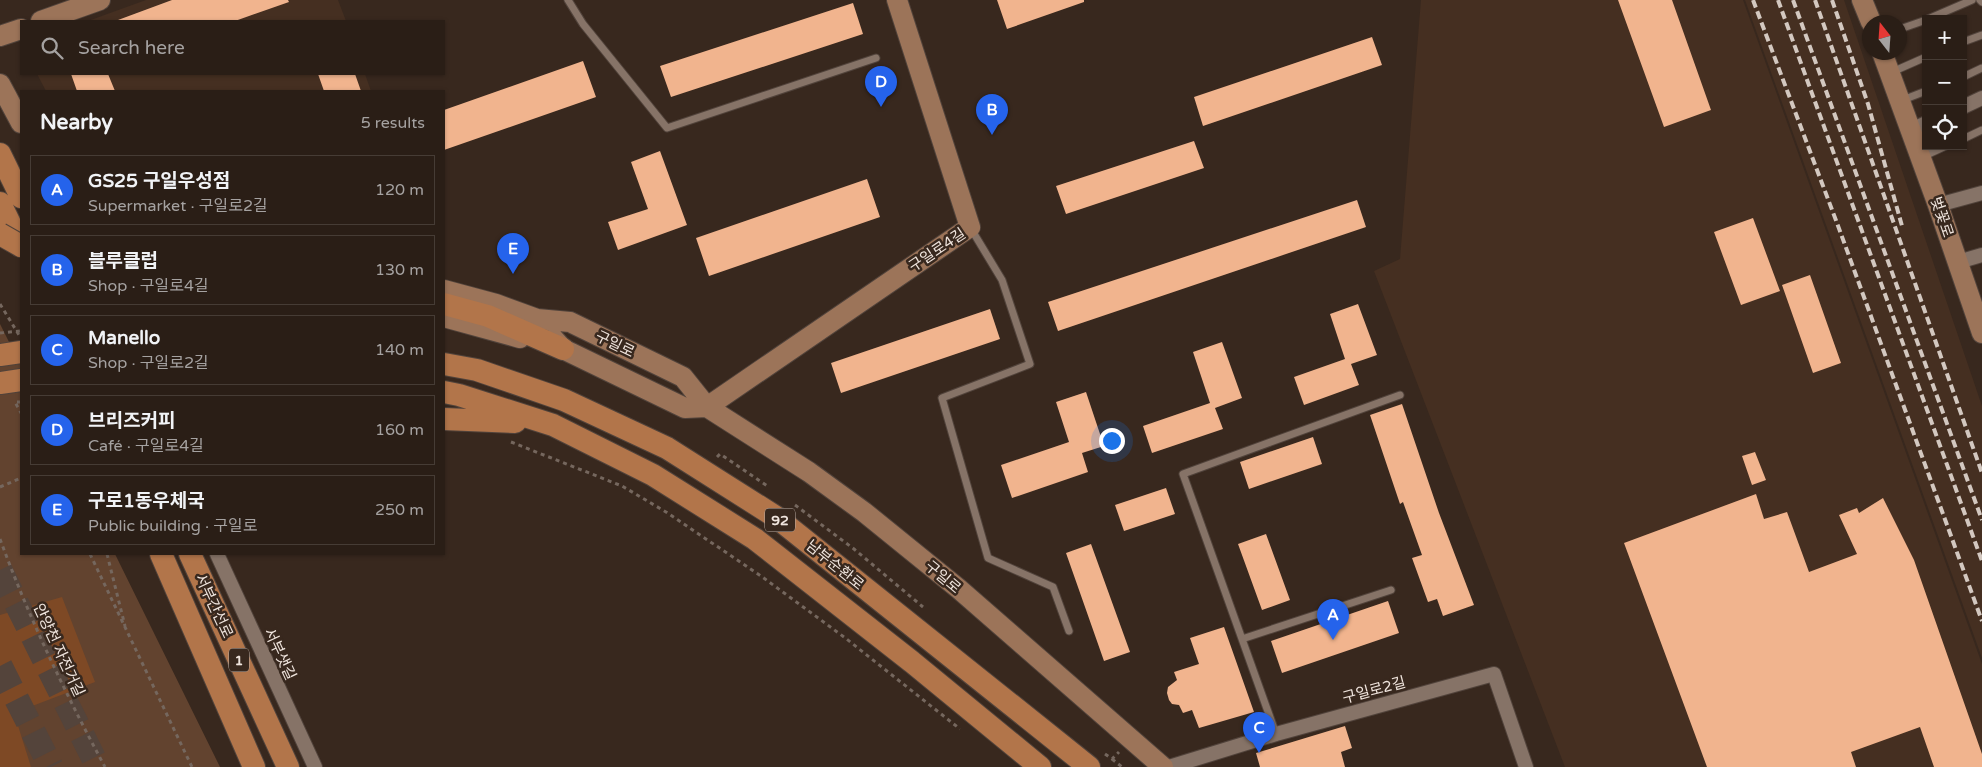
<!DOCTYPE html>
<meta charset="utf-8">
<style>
body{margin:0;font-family:"Varela Round","Noto Sans KR",sans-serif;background:#32271f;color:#f1f3f6}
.controls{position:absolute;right:15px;top:15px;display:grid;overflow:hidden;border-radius:0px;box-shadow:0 1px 4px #0004}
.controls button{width:45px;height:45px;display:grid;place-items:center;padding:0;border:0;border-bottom:1px solid #463c35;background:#2a1e16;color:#f1f3f6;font:25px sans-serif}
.compass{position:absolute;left:1862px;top:15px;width:45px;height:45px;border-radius:50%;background:#2a1e16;box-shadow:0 1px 4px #0004;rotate:343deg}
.you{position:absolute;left:1111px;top:440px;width:18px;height:18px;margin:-12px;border:4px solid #fff;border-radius:50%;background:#1a73e8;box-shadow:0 0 0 8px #1a73e833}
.badge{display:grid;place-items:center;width:32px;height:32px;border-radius:50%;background:#2563eb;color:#fff;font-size:16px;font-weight:700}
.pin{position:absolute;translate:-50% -41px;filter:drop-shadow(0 1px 2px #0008)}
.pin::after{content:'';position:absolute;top:26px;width:18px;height:15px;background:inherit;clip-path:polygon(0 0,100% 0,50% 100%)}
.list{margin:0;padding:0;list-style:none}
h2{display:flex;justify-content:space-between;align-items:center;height:65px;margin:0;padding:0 20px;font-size:21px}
h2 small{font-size:16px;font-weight:400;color:#a5a2a1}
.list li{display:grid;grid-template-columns:32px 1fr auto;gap:15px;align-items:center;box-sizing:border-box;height:70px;margin:0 10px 10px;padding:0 10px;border:1px solid #463c35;border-radius:0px}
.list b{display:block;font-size:19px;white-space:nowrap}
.list p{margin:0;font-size:16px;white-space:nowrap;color:#a5a2a1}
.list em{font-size:16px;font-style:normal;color:#a5a2a1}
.icon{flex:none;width:28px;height:28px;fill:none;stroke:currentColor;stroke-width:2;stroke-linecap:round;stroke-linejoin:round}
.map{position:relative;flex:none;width:1982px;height:767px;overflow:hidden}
.search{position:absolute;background:#2a1e16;box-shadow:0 1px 4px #0004;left:20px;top:20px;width:425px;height:55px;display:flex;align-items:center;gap:12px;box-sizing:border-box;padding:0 18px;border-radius:0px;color:#a5a2a1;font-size:19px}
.panel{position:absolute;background:#2a1e16;box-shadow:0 1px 4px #0004;left:20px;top:90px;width:425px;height:465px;border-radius:0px}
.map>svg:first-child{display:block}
</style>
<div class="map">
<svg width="1982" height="767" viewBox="0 0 1982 767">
<rect width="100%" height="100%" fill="#38281e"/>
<path fill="#452f21" d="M146 0H338L346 21H88Z
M1421 0H1743L1982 664V767H1565L1374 271 1400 259Z
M1745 0H1844L1982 406V658Z
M37 74H365L371 91H46Z"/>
<path fill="#62432f" d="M0 324 21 366V554H115L220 767H0Z"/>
<path fill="#7e4925" d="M62 597 95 682 14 713 31 767H0V615Z"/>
<path fill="#f1b48e" d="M172 0H288L289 2 235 21H119L118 20Z
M997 0H1084V2L1007 29Z
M1618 0H1672L1711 110 1664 127Z
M853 3 863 34 671 97 660 66Z
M1372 37 1382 65 1203 126 1194 97Z
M583 61 596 97 444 150V110Z
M71 74H108L115 91H77Z
M318 74H355L361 91H324Z
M1194 141 1204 168 1066 214 1056 186Z
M660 151 687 225 618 250 608 222 648 209 631 162Z
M867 179 880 217 709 276 696 238Z
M1357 200 1366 227 1058 331 1048 302Z
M1753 218 1780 291 1741 305 1714 232Z
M1810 275 1841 363 1813 373 1782 285Z
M1358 304 1377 355 1351 364 1359 385 1304 405 1294 377 1345 359 1330 314Z
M990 309 1000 339 841 393 831 363Z
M1222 342 1242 398 1215 408 1223 429 1152 453 1143 426 1210 403 1193 352Z
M1086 392 1104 446 1082 453 1088 472 1012 498 1001 465 1069 442 1056 402Z
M1402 404 1439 513 1474 605 1443 616 1437 599 1428 602 1412 558 1422 555 1403 502 1400 504 1370 415Z
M1313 437 1322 464 1249 489 1240 462Z
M1755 452 1766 480 1752 485 1742 456Z
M1166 488 1175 514 1124 531 1115 505Z
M1756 494 1764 519 1787 512 1809 572 1857 554 1839 515 1857 508 1859 513 1883 498 1914 560 1982 754V767H1934L1920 727 1851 752 1856 767H1707L1624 543Z
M1266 534 1290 600 1262 610 1238 544Z
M1091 544 1130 652 1104 661 1066 553Z
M1388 601 1399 633 1282 673 1271 641Z
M1224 627 1254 712 1199 728 1192 710 1183 713 1179 705 1172 704 1169 700 1167 693 1168 687 1177 680 1174 672 1199 664 1190 638Z
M1345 726 1352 748 1341 752 1345 767H1260L1256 753Z"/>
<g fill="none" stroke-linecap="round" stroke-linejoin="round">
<path stroke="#54443b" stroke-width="25" stroke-dasharray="25 12" stroke-linecap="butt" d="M0 570 98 767
M0 666 51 767"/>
<g stroke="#51433b" stroke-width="9">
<path id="lane" d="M568 0 583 24 667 128 876 58
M1980 0 1982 2
M1928 19 1972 0
M1900 29 1926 20
M1963 42 1982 35
M1892 72 1926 57
M1963 77 1982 68
M1900 101 1926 91
M1963 139 1982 130
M1922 157 1946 146
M970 227 1002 280 1030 364 942 398 988 558 1053 587 1069 631
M1242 639 1391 590
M1276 734 1183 474 1400 395"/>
</g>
<g stroke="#51433b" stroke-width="16">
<path id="street" d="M1963 107 1982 98
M1911 130 1926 123
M1938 205 1982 193
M1958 262 1982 255
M217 554 315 767
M1169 767 1276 734 1494 674 1526 767"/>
</g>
<g stroke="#51433b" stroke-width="22">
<path id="secondary" d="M1862 0 1871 22
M41 21 100 0
M0 36 21 29
M1882 52 1938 205 1982 333
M0 84 21 123
M444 290 496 304 537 319 570 322 683 377 707 407 809 472 864 512 959 589 1163 767
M444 317 520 338
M553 338 563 349 685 408 707 407
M707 407 970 227 897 0"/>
</g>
<g stroke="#51433b" stroke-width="24">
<path id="primary" d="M0 154 21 197
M0 203 21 246
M444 304 488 316 563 349
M0 355 21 352
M444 364 477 370 564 400 667 448 776 517 1089 767
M0 383 21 380
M444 392 459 395 553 425 653 475 755 539 912 662 1040 767
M444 419 515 422
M161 554 254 767
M190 554 288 767"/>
</g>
<path stroke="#75675e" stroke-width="3" stroke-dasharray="4 4" stroke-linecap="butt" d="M0 304 19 335
M21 402H15L21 413
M511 442 622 486 666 512 761 576 844 637 960 729
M717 457 720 454 769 487
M0 487 21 478
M795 505 854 549 923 607
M0 539C29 618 65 693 105 767
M90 554 192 767
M107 554 125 626
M1105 754 1112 759 1119 752
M1112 759 1122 767"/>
<use href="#lane" stroke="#867367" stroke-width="7"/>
<use href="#street" stroke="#867367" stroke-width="14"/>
<use href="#secondary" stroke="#9c7459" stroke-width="20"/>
<use href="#primary" stroke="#b2754a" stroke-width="22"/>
<path stroke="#d3c8c0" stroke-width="4" stroke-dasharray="8 4" stroke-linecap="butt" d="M1753 0 1837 223 1982 621
M1778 0 1982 561
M1793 0 1982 520
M1815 0 1982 473
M1832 0 1868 104 1902 226"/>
<g stroke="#51433b" stroke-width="24" stroke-linecap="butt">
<path id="primary-bridge" d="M0 234 21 246"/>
</g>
<path stroke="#75675e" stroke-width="3" stroke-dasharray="4 4" stroke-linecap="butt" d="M0 333 21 331"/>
<use href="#primary-bridge" stroke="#b2754a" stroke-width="22"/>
</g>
<g text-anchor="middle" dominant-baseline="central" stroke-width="5" stroke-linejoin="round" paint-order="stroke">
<g fill="#38281e" stroke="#b9aca4" stroke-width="1">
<rect x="765" y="508.5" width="30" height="23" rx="4"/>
<rect x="229" y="648.5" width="20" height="23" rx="4"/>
</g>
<g font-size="14" font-weight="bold" fill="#f0e5de">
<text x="780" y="520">92</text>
<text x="239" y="660">1</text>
</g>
<g font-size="15" fill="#f0e5de" stroke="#38281e">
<text transform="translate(1942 217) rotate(71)">벚꽃로</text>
<text transform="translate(937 250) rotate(-34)">구일로4길</text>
<text transform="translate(615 344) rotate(26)">구일로</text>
<text transform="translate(835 565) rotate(39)">남부순환로</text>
<text transform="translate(943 577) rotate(40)">구일로</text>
<text transform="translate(214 606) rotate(65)">서부간선로</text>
<text transform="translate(59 650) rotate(65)">안양천 자전거길</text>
<text transform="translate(280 654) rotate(65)">서부샛길</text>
<text transform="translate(1374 690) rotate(-15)">구일로2길</text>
</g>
</g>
</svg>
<div class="controls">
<button>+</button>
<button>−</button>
<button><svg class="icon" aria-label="locate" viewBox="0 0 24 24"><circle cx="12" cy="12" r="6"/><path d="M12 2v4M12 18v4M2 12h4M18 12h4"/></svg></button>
</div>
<svg class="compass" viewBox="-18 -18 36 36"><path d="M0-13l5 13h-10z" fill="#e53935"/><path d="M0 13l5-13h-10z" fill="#a5a2a1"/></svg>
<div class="you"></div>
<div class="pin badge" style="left:1333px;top:640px">A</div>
<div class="pin badge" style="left:992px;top:135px">B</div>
<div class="pin badge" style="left:1259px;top:753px">C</div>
<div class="pin badge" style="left:881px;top:107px">D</div>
<div class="pin badge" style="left:513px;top:274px">E</div>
<div class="search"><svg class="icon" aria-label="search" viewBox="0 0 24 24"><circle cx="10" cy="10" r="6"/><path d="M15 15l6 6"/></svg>Search here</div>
<section class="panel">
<h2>Nearby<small>5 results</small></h2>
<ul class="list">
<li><span class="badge">A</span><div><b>GS25 구일우성점</b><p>Supermarket · 구일로2길</p></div><em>120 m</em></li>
<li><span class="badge">B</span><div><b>블루클럽</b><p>Shop · 구일로4길</p></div><em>130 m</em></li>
<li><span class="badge">C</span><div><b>Manello</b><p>Shop · 구일로2길</p></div><em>140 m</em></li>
<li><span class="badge">D</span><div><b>브리즈커피</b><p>Café · 구일로4길</p></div><em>160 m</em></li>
<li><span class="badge">E</span><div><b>구로1동우체국</b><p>Public building · 구일로</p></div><em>250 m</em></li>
</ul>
</section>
</div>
